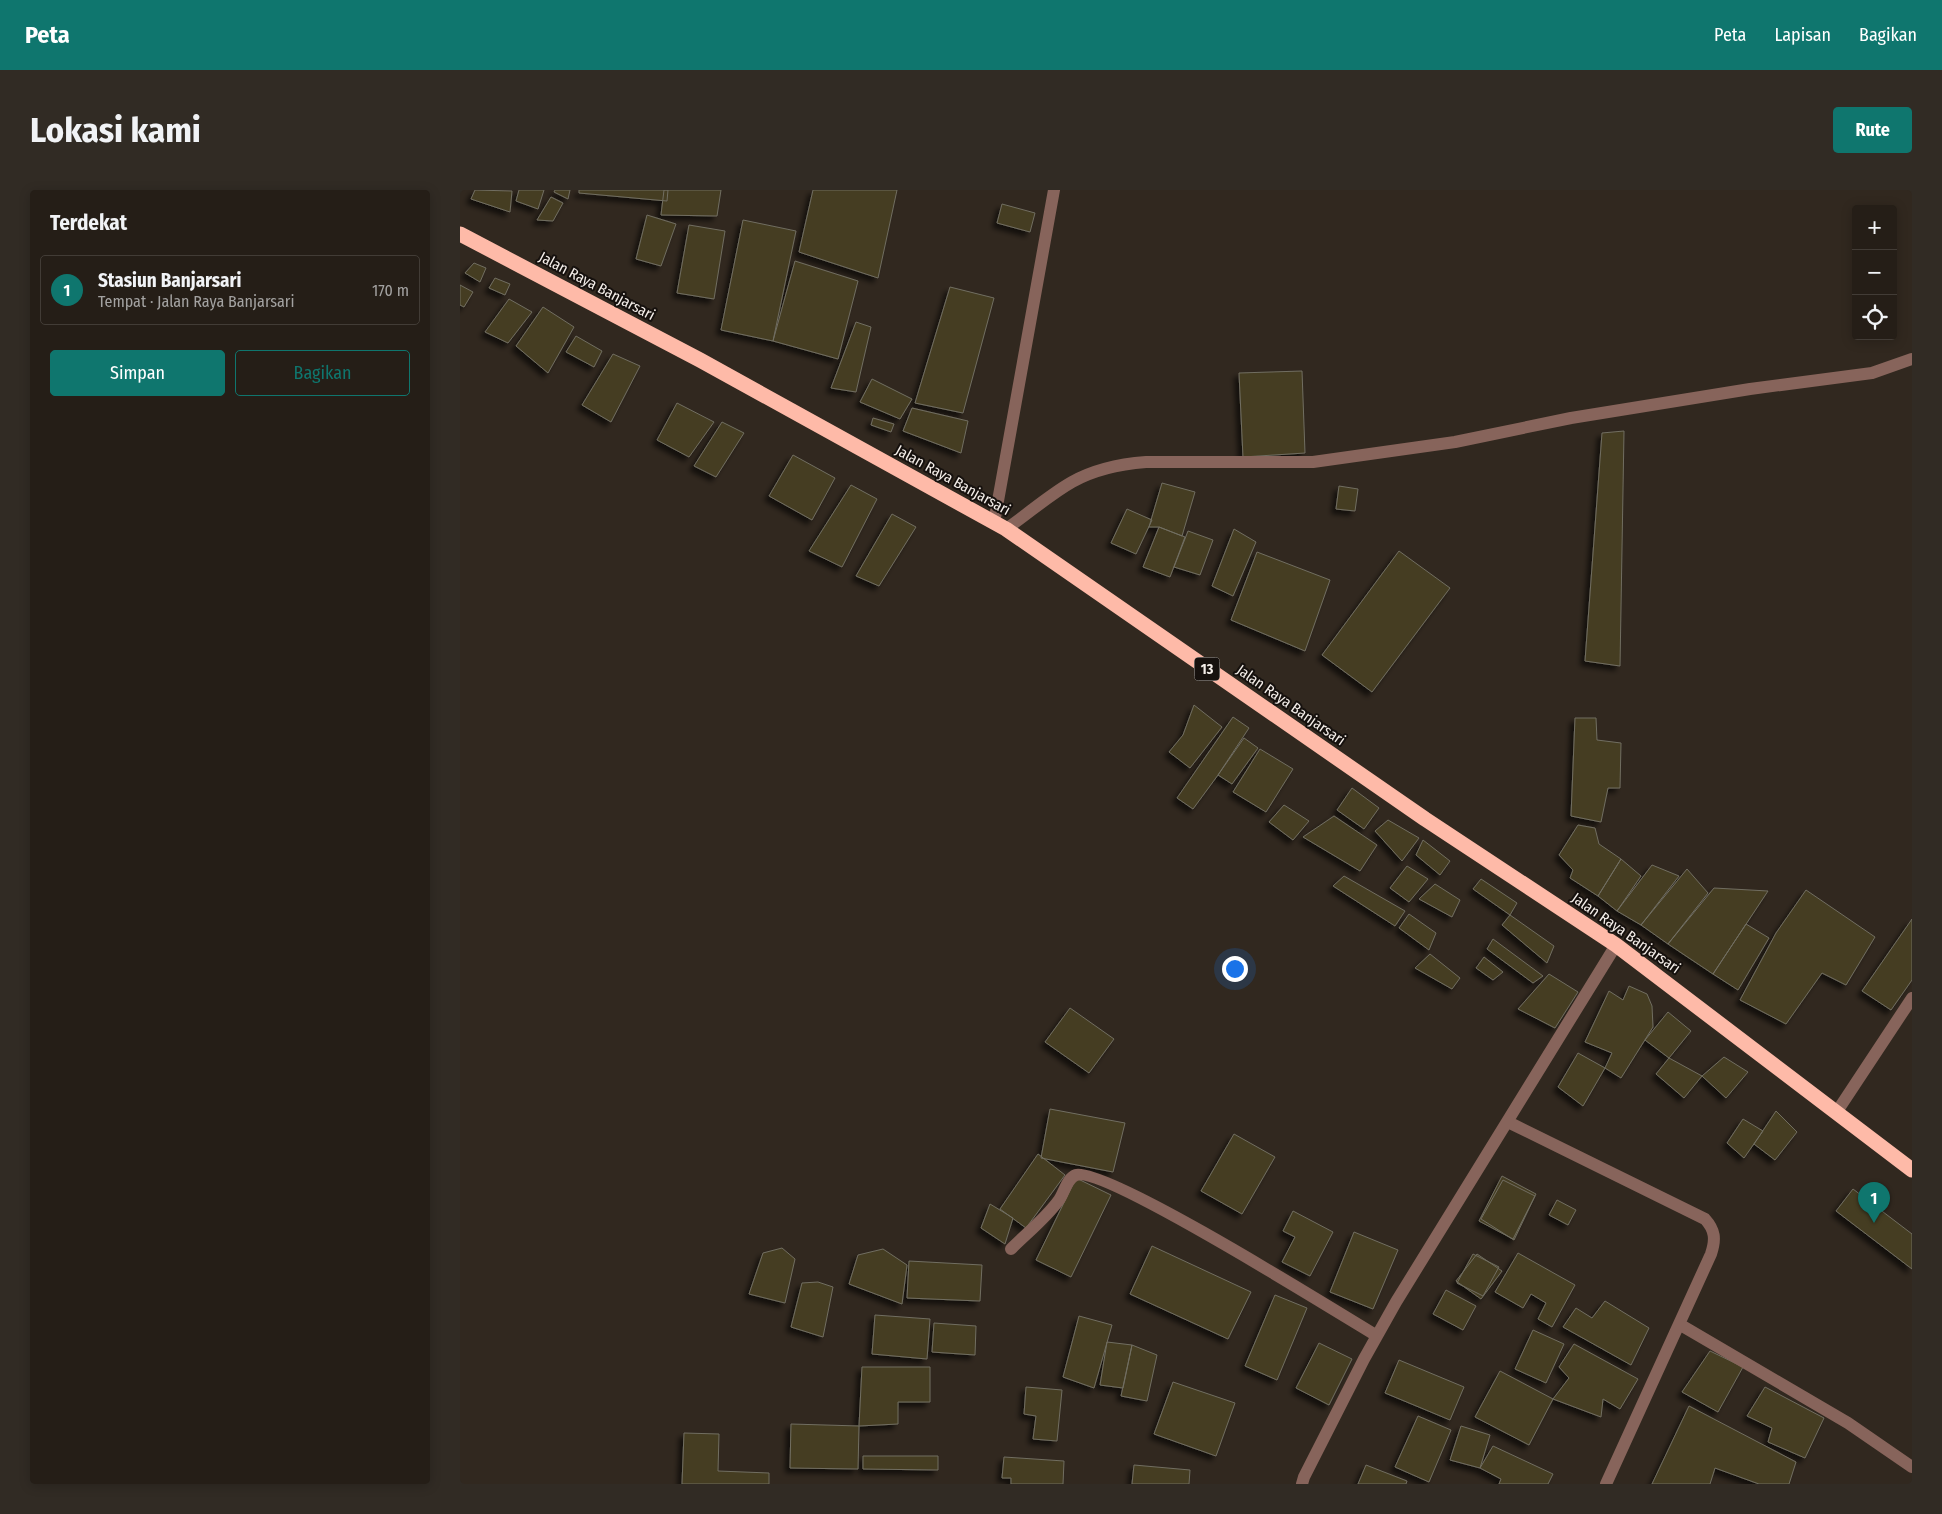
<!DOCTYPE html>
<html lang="id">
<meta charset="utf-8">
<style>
body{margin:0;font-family:"Fira Sans Condensed",sans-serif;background:#312b24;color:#f1f3f6}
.controls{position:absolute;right:15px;top:15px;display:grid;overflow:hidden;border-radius:5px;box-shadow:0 2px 12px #0003}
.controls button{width:45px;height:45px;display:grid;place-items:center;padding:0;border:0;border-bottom:1px solid #423c36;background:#251e17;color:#f1f3f6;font:25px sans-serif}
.you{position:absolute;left:774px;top:778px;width:18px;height:18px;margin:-12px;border:4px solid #fff;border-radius:50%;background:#1a73e8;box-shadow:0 0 0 8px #1a73e833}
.badge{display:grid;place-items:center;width:32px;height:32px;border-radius:50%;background:#0f766e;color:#fff;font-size:16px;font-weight:700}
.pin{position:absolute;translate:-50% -41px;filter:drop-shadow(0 1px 2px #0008)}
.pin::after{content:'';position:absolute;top:26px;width:18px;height:15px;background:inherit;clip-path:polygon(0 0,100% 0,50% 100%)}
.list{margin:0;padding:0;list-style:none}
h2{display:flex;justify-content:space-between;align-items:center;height:65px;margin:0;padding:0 20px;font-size:21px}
h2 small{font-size:16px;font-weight:400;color:#a3a2a1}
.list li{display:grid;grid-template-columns:32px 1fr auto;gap:15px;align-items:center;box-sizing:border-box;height:70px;margin:0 10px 10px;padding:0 10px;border:1px solid #423c36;border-radius:5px}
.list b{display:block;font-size:19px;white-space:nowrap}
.list p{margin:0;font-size:16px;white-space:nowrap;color:#a3a2a1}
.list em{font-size:16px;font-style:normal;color:#a3a2a1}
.actions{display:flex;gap:10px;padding:15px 20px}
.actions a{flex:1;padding:11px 0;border:1px solid #0f766e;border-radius:5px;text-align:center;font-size:18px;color:#0f766e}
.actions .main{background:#0f766e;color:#fff}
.icon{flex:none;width:28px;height:28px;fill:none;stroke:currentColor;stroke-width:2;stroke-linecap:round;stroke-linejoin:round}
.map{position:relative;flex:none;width:1452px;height:1294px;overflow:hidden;border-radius:5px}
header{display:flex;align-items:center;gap:30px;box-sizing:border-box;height:70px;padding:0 25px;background:#0f766e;color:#fff}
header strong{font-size:24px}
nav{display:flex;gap:28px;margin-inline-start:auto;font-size:18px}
.intro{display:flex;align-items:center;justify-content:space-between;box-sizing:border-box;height:120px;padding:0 30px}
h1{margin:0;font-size:35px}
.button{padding:12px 22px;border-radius:5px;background:#0f766e;color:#fff;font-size:18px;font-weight:700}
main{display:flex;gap:30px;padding:0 30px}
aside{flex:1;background:#251e17;border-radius:5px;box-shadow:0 2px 12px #0003}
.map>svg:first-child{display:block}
</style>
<header>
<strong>Peta</strong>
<nav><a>Peta</a><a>Lapisan</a><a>Bagikan</a></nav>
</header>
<div class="intro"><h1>Lokasi kami</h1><a class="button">Rute</a></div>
<main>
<aside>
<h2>Terdekat<small></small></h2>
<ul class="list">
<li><span class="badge">1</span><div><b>Stasiun Banjarsari</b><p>Tempat · Jalan Raya Banjarsari</p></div><em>170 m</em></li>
</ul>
<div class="actions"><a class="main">Simpan</a><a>Bagikan</a></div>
</aside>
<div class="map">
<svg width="1452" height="1294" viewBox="0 0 1452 1294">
<defs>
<filter id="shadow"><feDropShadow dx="-4.5" dy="4.5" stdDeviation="2.5" flood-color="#0009"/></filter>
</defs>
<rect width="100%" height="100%" fill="#31281f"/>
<path fill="#453d22" stroke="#716e61" filter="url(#shadow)" d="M15 0 52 1 50 22 11 9Z
M59 0H84L78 19 56 11Z
M95 0H110L108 9 94 2Z
M119 0H208L207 11 119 3Z
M204 0H261L257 26 201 25Z
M353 0H437L418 88 339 62Z
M91 7 103 13 93 31 77 30Z
M542 14 575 23 570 42 537 33Z
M187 25 216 34 201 76 176 69Z
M283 30 336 41 313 151 261 140Z
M229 35 265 41 254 109 217 103Z
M335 71 398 91 378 169 313 151Z
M14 73 26 78 20 92 5 83Z
M35 88 50 94 45 105 29 98Z
M0 95 13 102 4 117 0 115Z
M490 97 534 108 503 223 455 213Z
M49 109 72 122 48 153 25 142Z
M83 117 114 137 88 183 56 156Z
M396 132 411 137 396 202 371 198Z
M116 146 142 161 134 177 106 162Z
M153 164 180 176 151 232 122 215Z
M842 181 845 263 783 267 779 183Z
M412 189 452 209 440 229 400 212Z
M217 213 254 232 229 267 197 250Z
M452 218 508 231 501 263 443 241Z
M413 228 434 234 431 242 411 235Z
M262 232 284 243 256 287 234 276Z
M1164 241 1160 476 1125 471 1142 243Z
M333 265 375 288 352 330 309 306Z
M702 293 735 302 722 346 699 337H689Z
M391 295 417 309 382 377 349 361Z
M879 296 898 299 895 321 876 319Z
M667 319 692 330 676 364 651 353Z
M432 324 456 337 419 396 396 386Z
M699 337 725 347 710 387 683 377Z
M774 339 796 352 773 406 752 396Z
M728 341 753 350 740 385 714 377Z
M939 361 990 398 912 502 862 465Z
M797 362 870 390 845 461 771 430Z
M734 515 762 537 730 578 709 562 723 545Z
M773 527 789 538 758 585 733 619 717 608Z
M1115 528H1136L1137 550 1161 553 1160 598H1148L1141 632 1111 626Z
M784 548 798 558 772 594 758 585Z
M800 559 833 579 806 622 773 602Z
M892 598 919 618 904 639 877 620Z
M824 615 849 631 833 650 809 632Z
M874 626 917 655 900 681 843 647Z
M928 630 959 648 942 671 915 641Z
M1118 635 1135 638 1139 654 1161 669 1138 706 1110 688 1113 680 1099 665Z
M963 650 990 671 980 685 956 665Z
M1161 669 1181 686 1157 721 1138 706Z
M1192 675 1219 686 1181 735 1157 721Z
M947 676 968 689 949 712 930 698Z
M1227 679 1248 703 1208 754 1181 735Z
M884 686 945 721 935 736 873 696Z
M1021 689 1057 713 1050 725 1013 699Z
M975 694 1000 710 992 727 959 709Z
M1254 698 1308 701 1253 784 1208 754Z
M1346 700 1415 747 1386 795 1362 783 1326 834 1280 810 1316 743Z
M949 724 976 743 969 760 939 738Z
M1050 725 1094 756 1087 773 1042 735Z
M1452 729V790L1431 820 1402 801Z
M1286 734 1309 748 1278 800 1253 784Z
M1033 749 1083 786 1073 793 1027 759Z
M970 764 1000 788 992 799 955 778Z
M1024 767 1043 782 1033 790 1016 778Z
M1089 784 1118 802 1095 838 1058 819Z
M1169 796 1187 804 1192 816 1193 837 1161 888 1145 878 1152 863 1125 852 1149 801 1163 810Z
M610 818 654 849 629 883 585 852Z
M1208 822 1231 841 1209 868 1185 850Z
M1118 863 1145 878 1123 916 1098 897Z
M1264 867 1288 882 1266 908 1242 886Z
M1209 868 1242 886 1224 908 1196 884Z
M590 919 665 933 653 982 581 968Z
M1316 921 1337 942 1315 970 1294 954Z
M1283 929 1303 941 1284 968 1267 953Z
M774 944 815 967 782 1024 741 1001Z
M578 964 605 985 566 1038 540 1019Z
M1042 986 1076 1004 1053 1049 1019 1031Z
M616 988 651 1005 611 1087 576 1070Z
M1043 990 1075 1006 1054 1050 1021 1029Z
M1393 999 1452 1044V1079L1376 1021Z
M1097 1010 1116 1020 1108 1035 1089 1025Z
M530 1014 553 1028 545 1054 521 1038Z
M833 1021 873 1042 850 1086 822 1072 835 1047 823 1041Z
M894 1042 938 1060 913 1119 870 1102Z
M692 1056 791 1102 768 1149 670 1104Z
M322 1058 335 1069 325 1113 289 1104 303 1063Z
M423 1059 447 1075 442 1114 389 1094 398 1065Z
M1058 1063 1115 1095 1092 1137 1078 1129 1086 1113 1071 1104 1063 1118 1035 1102Z
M1013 1064 1039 1077 1023 1106 997 1093Z
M1017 1064 1042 1081 1021 1109 996 1091Z
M449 1071 522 1075 520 1111 447 1108Z
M358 1092 373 1097 363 1147 331 1137 342 1093Z
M986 1100 1016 1116 1003 1140 973 1124Z
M815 1105 847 1118 817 1190 785 1176Z
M1145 1111 1189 1138 1171 1175 1103 1137 1116 1118 1132 1128Z
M415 1125 470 1129 467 1169 412 1164Z
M619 1126 652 1135 634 1198 603 1187Z
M474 1133 516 1136 515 1165 472 1162Z
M1073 1140 1104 1154 1086 1193 1055 1179Z
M647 1152 672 1155 663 1198 640 1195Z
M859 1153 892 1169 869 1215 836 1198Z
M1114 1154 1178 1189 1160 1219 1143 1209 1141 1227 1093 1209 1109 1188 1099 1177Z
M672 1155 697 1165 687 1211 661 1206Z
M1250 1161 1283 1177 1258 1222 1222 1202Z
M939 1170 1004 1197 990 1230 925 1203Z
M402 1177H470V1212H438V1234L399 1236Z
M1040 1181 1093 1209 1069 1255 1015 1227Z
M713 1192 775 1213 756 1266 694 1244Z
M566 1197 602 1200 597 1251 573 1249 576 1226 564 1224Z
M1305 1197 1364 1228 1345 1268 1308 1252 1312 1238 1287 1226Z
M1229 1216 1336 1272 1329 1294H1299L1255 1278 1250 1294H1192Z
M958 1226 991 1240 969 1292 935 1277Z
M331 1234 399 1236 398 1279 330 1278Z
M1001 1236 1030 1245 1020 1278 990 1270Z
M224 1243 259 1244 258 1281 309 1283V1294H222Z
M1033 1256 1093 1284 1088 1294H1039L1041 1289 1020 1278Z
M403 1266H478V1280L403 1279Z
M544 1267 604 1271 603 1294H551V1288H542Z
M674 1275 730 1280 729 1294H672Z
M906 1275 947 1291 946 1294H898Z"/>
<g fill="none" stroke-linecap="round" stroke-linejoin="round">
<path stroke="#87645b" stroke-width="12" d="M534 333 594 0
M546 339C568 324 589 305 612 292 635 279 660 274 686 272H853L995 252 1111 228 1290 199 1412 183 1452 169
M1376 923 1452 808
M1048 932 1245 1029C1255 1040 1256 1049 1251 1064L1146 1294
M551 1059C567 1043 586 1028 599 1010 604 1003 607 988 616 985 644 976 879 1123 917 1146
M1219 1134 1388 1233 1452 1277
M842 1294 844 1287 904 1169 936 1112 1156 755"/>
<path stroke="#febaa8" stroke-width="15" d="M0 44 240 170 546 339 965 629 1156 755 1452 980"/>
</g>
<g text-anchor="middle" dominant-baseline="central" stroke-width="4" stroke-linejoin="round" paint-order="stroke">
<rect fill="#16110e" stroke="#b1aca7" stroke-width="1" x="734.5" y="467.5" width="25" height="23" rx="4"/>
<g font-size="14" font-weight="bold" fill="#f4eee9">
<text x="747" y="479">13</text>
</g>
<g font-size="15" fill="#f4eee9" stroke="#16110e">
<text transform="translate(137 96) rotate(28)">Jalan Raya Banjarsari</text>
<text transform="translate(493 290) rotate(29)">Jalan Raya Banjarsari</text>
<text transform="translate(831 515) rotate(35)">Jalan Raya Banjarsari</text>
<text transform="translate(1166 743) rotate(35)">Jalan Raya Banjarsari</text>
</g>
</g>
</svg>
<div class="controls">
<button>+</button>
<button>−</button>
<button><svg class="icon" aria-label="locate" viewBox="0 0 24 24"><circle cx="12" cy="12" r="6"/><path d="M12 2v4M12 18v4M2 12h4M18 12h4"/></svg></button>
</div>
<div class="you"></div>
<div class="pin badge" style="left:1414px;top:1033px">1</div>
</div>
</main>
